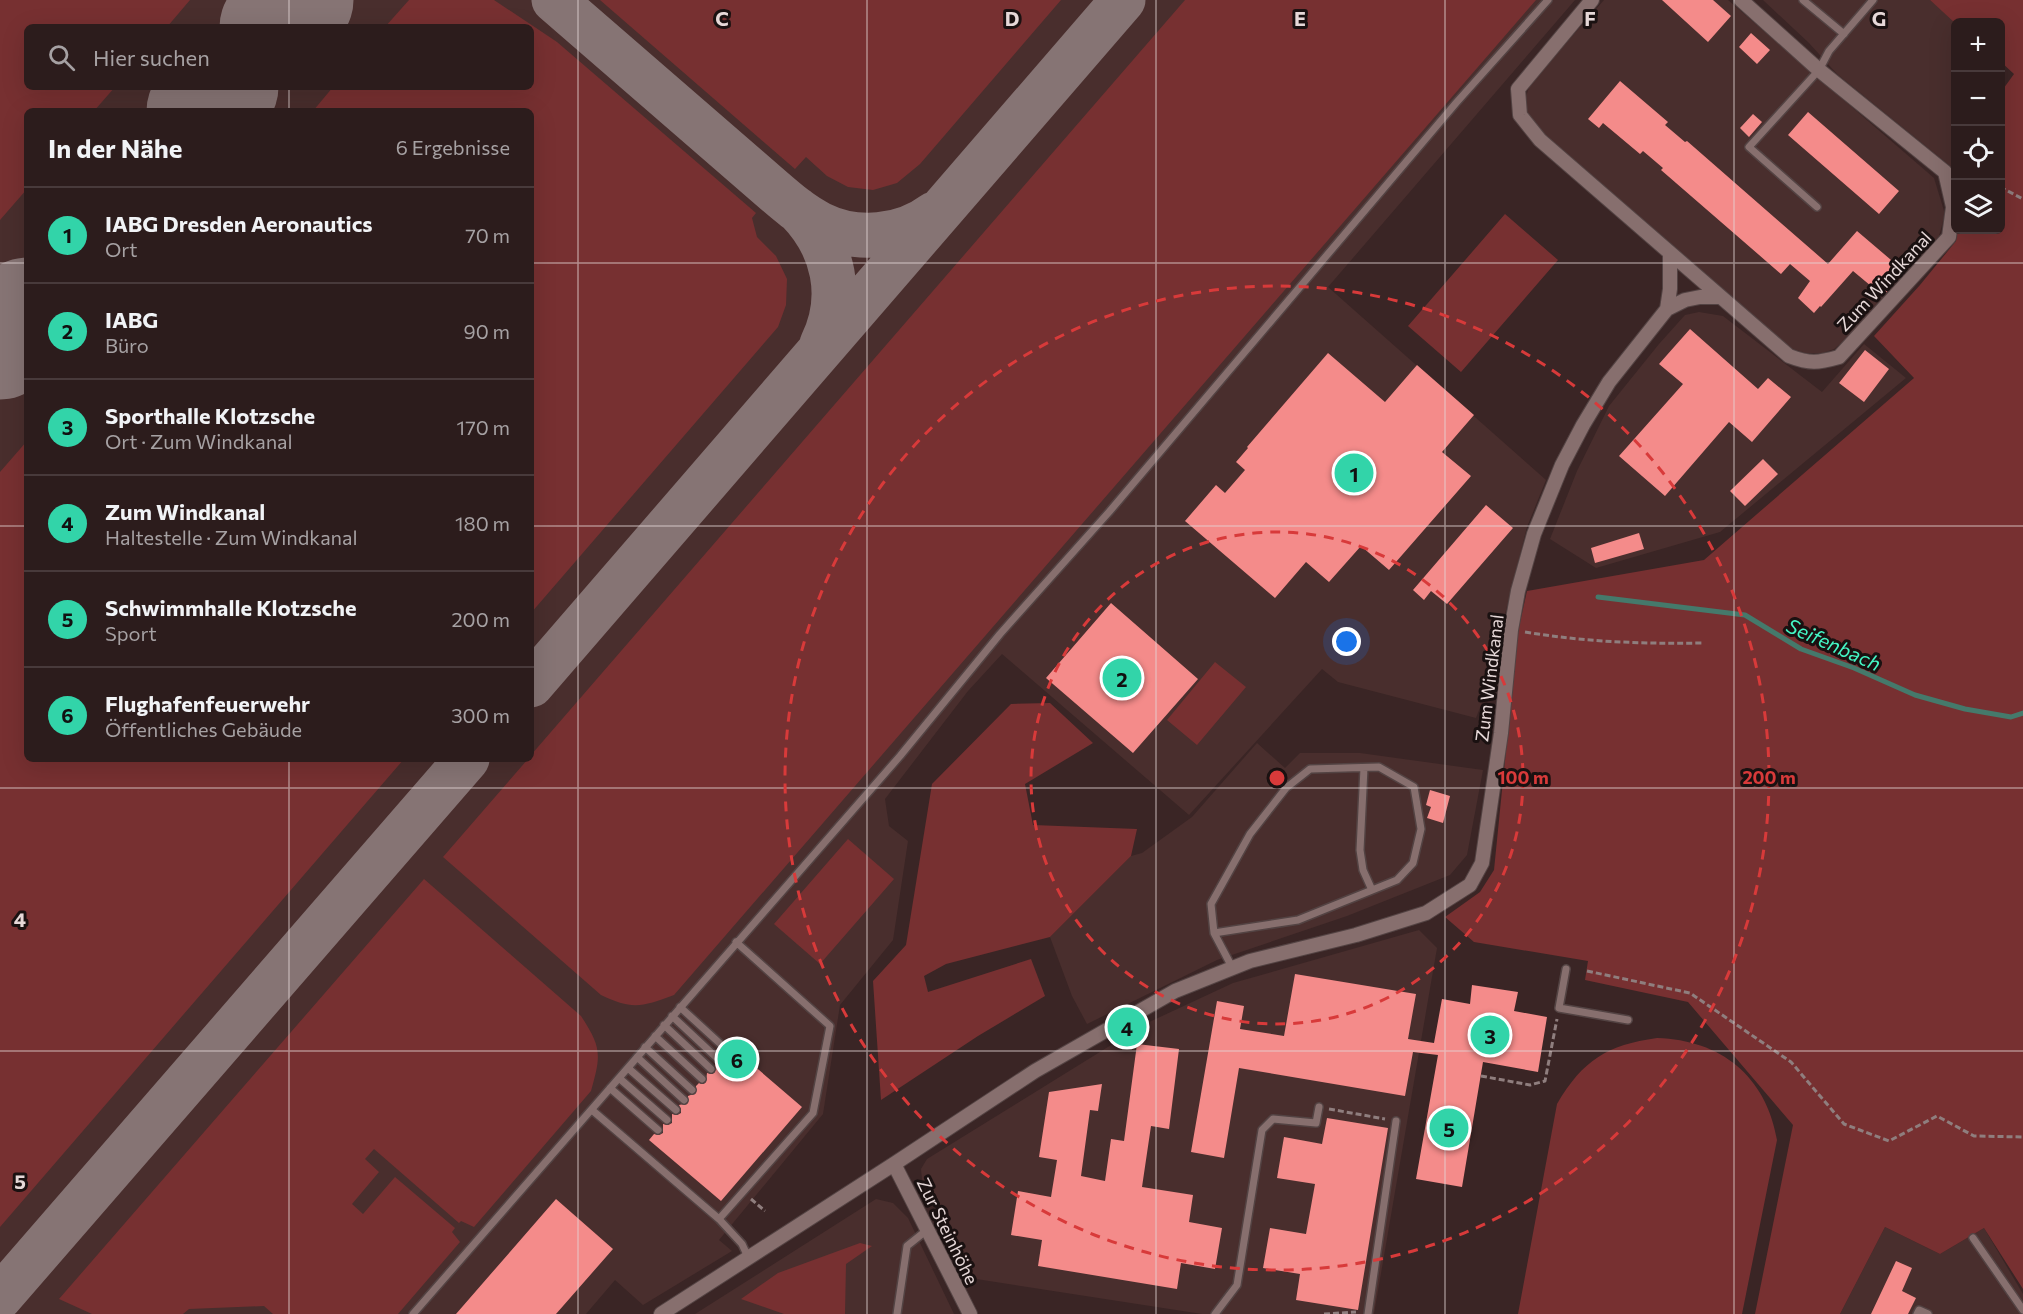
<!DOCTYPE html>
<html lang="de">
<meta charset="utf-8">
<style>
body{margin:0;font-family:Commissioner,sans-serif;background:#342525;color:#f1f3f6}
.controls{position:absolute;right:18px;top:18px;display:grid;overflow:hidden;border-radius:9px;box-shadow:0 6px 24px #0002}
.controls button{width:54px;height:54px;display:grid;place-items:center;padding:0;border:0;border-bottom:2px solid #483a3b;background:#2c1c1c;color:#f1f3f6;font:30px sans-serif}
.you{position:absolute;left:1347px;top:642px;width:21px;height:21px;margin:-15px;border:4px solid #fff;border-radius:50%;background:#1a73e8;box-shadow:0 0 0 9px #1a73e833}
.badge{display:grid;place-items:center;width:39px;height:39px;border-radius:50%;background:#32d4a9;color:#111;font-size:20px;font-weight:700}
.pin{position:absolute;translate:-50% -50%;border:3px solid #fff;box-shadow:0 2px 6px #0006}
.list{margin:0;padding:0;list-style:none}
h2{display:flex;justify-content:space-between;align-items:center;height:78px;margin:0;padding:0 24px;font-size:26px}
h2 small{font-size:20px;font-weight:400;color:#a6a1a3}
.list li{display:grid;grid-template-columns:39px 1fr auto;gap:18px;align-items:center;box-sizing:border-box;height:96px;padding:0 24px;border-top:2px solid #483a3b}
.list b{display:block;font-size:22px;white-space:nowrap}
.list p{margin:0;font-size:20px;white-space:nowrap;color:#a6a1a3}
.list em{font-size:20px;font-style:normal;color:#a6a1a3}
.icon{flex:none;width:33px;height:33px;fill:none;stroke:currentColor;stroke-width:2;stroke-linecap:round;stroke-linejoin:round}
.map{position:relative;flex:none;width:2023px;height:1314px;overflow:hidden}
.search{position:absolute;background:#2c1c1c;box-shadow:0 6px 24px #0002;left:24px;top:24px;width:510px;height:66px;display:flex;align-items:center;gap:15px;box-sizing:border-box;padding:0 21px;border-radius:9px;color:#a6a1a3;font-size:22px}
.panel{position:absolute;background:#2c1c1c;box-shadow:0 6px 24px #0002;left:24px;top:108px;width:510px;height:654px;border-radius:9px}
.map>svg:first-child{display:block}
</style>
<div class="map">
<svg width="2023" height="1314" viewBox="0 0 2023 1314">
<rect width="100%" height="100%" fill="#3a2525"/>
<path fill="#492e2d" fill-rule="evenodd" d="M0 0H1575L1328 287 1546 480 1527 527 1484 697 1476 718 1338 682 1322 669 1189 815 1002 654 968 691 885 799 889 826 908 841 893 940 840 1005 823 1114 719 1240 732 1251 643 1305 615 1280 586 1314H0ZM27 27H531V87H27ZM27 111H531V759H27Z
M1604 0H1728L1934 178 1945 214 1939 236 1846 339 1834 349 1823 353H1806L1790 348 1541 132 1528 115 1525 100 1530 84Z
M1763 0H1930L1956 22V152L1954 169 1837 74 1809 43Z
M1699 312 1723 316 1822 392 1864 344 1906 378 1720 532 1596 568 1550 539 1577 471 1609 406 1659 344 1685 315Z
M1257 743 1285 768 1300 753H1360L1483 770 1467 855 1450 875 1347 916 1217 960 1087 1024 1072 996 1050 937 1131 856 1142 853 1192 817Z
M1419 930 1437 948 1374 1314H1202L970 1278 922 1179 921 1169 927 1159 1145 1024 1233 983Z
M876 1199 893 1203 908 1218 954 1314H695Z
M1885 1227 1940 1254 1984 1228 2023 1294V1314H1840Z"/>
<path fill="#773031" d="M0 0H190L167 27H27V87H115L94 111H27V189L0 220Z
M409 0H494L557 42 756 213 752 218 757 237 776 256 787 279 786 305 778 327 531 613V111H313L333 87H531V27H385Z
M600 0H1061L920 164 897 183 873 190 848 187 827 176 806 157 795 169Z
M1185 0H1536L674 995C642 1007 632 1010 601 995L443 857 528 759H531V755Z
M1930 0H2023V1289L1984 1228 1940 1254 1885 1227 1840 1314H1755L1793 1125 1688 1002 1585 980 1588 961 1474 942 1445 917 1480 892 1494 870 1518 631 1527 591 1704 560 1914 378 1874 336 1920 285 1956 241 1957 230H2000L2001 92 2014 74 2001 62 2000 22 1955 23Z
M1505 214 1558 260 1461 372 1408 326Z
M27 441V759H404L0 1227V472Z
M1215 662 1246 687 1197 745 1167 720Z
M1050 703 1093 743 1025 784 1033 825 1137 829 1131 856 1050 937 946 964 924 976 928 992 1031 959 1045 996 978 1036 881 1100 873 981 906 945 932 784 1011 704Z
M848 839 894 879 820 964 774 924Z
M424 879 581 1016C602 1048 601 1055 591 1091L474 1227 461 1221 459 1223 374 1149 365 1159 379 1172 352 1204 363 1214 395 1177 455 1228 452 1232 460 1242 398 1314H273L264 1306 189 1309 183 1314H92L59 1299Z
M1657 1038C1721 1040 1766 1076 1777 1140L1742 1314H1518L1557 1104C1583 1060 1607 1045 1657 1038Z
M860 1243 872 1246 846 1264 845 1314H784L741 1299 778 1273Z"/>
<g fill="none" stroke-linecap="round" stroke-linejoin="round">
<path stroke="#45796b" stroke-width="5" d="M1598 597 1745 615 1801 649 1854 668 1915 695 1965 709 2011 717 2023 713"/>
<path stroke="#867474" stroke-width="45" d="M554 0 772 189C787 202 802 215 820 224 856 242 902 238 934 214
M798 210C834 247 845 297 822 344
M531 685 1123 0
M0 1297 467 759"/>
<path stroke="#867474" stroke-width="111" d="M275 27 298 0
M202 111 223 87
M0 344 27 313"/>
</g>
<path fill="#f48b8a" d="M1662 0H1713L1731 16 1708 42Z
M1751 33 1770 50 1757 64 1739 47Z
M1620 81 1668 122 1665 125 1685 142 1687 141 1828 264 1857 231 1904 271 1883 296 1853 271 1821 307 1820 306 1814 313 1798 298 1810 281 1790 264 1781 274 1661 170 1663 168 1643 151 1640 154 1603 123 1599 128 1588 119Z
M1808 112 1899 191 1879 214 1788 135Z
M1753 114 1762 122 1749 137 1740 128Z
M1690 329 1758 389 1768 378 1791 397 1752 442 1729 422 1665 496 1619 456 1683 384 1659 364Z
M1865 350 1889 369 1864 402 1839 383Z
M1328 353 1385 402 1417 365 1474 415 1442 452 1471 476 1389 570 1361 546 1329 582 1306 562 1275 598 1185 521 1216 485 1225 493 1245 470 1236 462 1248 448 1247 447Z
M1763 459 1778 474 1745 506 1730 491Z
M1486 505 1513 528 1447 604 1431 591 1424 600 1413 590Z
M1639 533 1644 549 1595 563 1591 548Z
M1111 603 1198 679 1133 753 1046 678Z
M1430 790 1450 796 1443 823 1427 818 1431 807 1426 805Z
M1295 974 1416 994 1408 1039 1434 1043 1442 999 1470 1004 1472 985 1518 992 1514 1011 1547 1017 1538 1072 1483 1062 1462 1187 1416 1179 1438 1055 1413 1052 1405 1096 1239 1068 1224 1158 1191 1152 1217 1001 1244 1006 1240 1029 1284 1036Z
M1137 1044 1179 1049 1169 1129 1151 1126 1142 1187 1193 1195 1189 1222 1222 1228 1215 1269 1181 1263 1177 1289 1038 1266 1042 1240 1011 1235 1018 1191 1051 1197 1057 1160 1039 1157 1049 1092 1102 1084 1098 1111 1090 1110 1081 1176 1105 1181 1111 1139 1124 1141Z
M731 1046 802 1107 721 1201 649 1140 654 1134 659 1135 663 1133V1124L668 1125 672 1123V1114L677 1115 681 1113V1109L679 1105 688 1103V1096L696 1093V1086L699 1083 703 1084 706 1082 707 1073 712 1074 715 1072V1064L720 1065 723 1063 724 1059 723 1056 731 1053Z
M1327 1118 1388 1128 1358 1310 1296 1300 1300 1274 1263 1268 1270 1228 1306 1234 1315 1184 1277 1178 1284 1137 1322 1144Z
M556 1199 613 1249 556 1314H456Z
M1896 1261 1912 1268 1902 1291 1916 1298 1908 1314H1871Z"/>
<g fill="none" stroke-linecap="round" stroke-linejoin="round">
<g stroke="#534343" stroke-width="10">
<path id="service" d="M1803 0 1844 34
M1817 207 1749 147 1819 70 1829 51 1873 0
M1364 768 1360 850 1363 870 1372 890
M1214 933 1298 920 1397 880 1413 863 1421 829 1414 787 1379 767 1310 769 1286 788 1250 834 1211 904 1214 933 1232 967
M1566 969 1559 1008 1628 1020
M680 1007 727 1050
M672 1016 719 1060
M664 1025 711 1069
M655 1036 702 1079
M645 1047 692 1090
M637 1057 684 1100
M628 1068 676 1110
M619 1078 667 1120
M610 1088 658 1130
M592 1110 719 1219 813 1113 830 1026 736 942
M719 1219 742 1244 748 1257
M1973 1238 2023 1310
M413 1314 900 756 1000 634 1109 512 1456 103 1548 0
M897 1314 907 1246 927 1230
M1215 1314 1237 1285 1262 1130 1273 1119 1316 1123 1319 1107
M1368 1314 1396 1121
M1917 1314 1919 1310 1928 1314"/>
</g>
<g stroke="#534343" stroke-width="16">
<path id="minor" d="M1592 0 1518 89 1520 115 1540 140 1789 356C1810 364 1818 363 1839 357L1949 237 1953 207 1945 172 1819 70 1741 0
M1667 309 1670 289V253
M894 1164 970 1314
M661 1314 894 1164 1035 1071 1175 991 1250 961 1356 935 1426 913 1470 885 1482 863 1501 733 1511 630 1518 591 1534 534 1562 465 1583 425 1609 382 1667 309 1685 300 1700 297H1720"/>
</g>
<path stroke="#8f7e7e" stroke-width="3" stroke-dasharray="6 3" stroke-linecap="butt" d="M2000 187 2023 199
M1525 632C1586 642 1641 644 1703 643
M1587 971 1690 993 1791 1062 1844 1124 1889 1141 1937 1116 1974 1136 2023 1137
M1481 1076 1530 1085 1545 1081 1557 1019
M1329 1109 1385 1119
M751 1199 765 1211
M1324 1314 1356 1312"/>
<use href="#service" stroke="#876f6e" stroke-width="7"/>
<use href="#minor" stroke="#876f6e" stroke-width="14"/>
</g>
<path fill="none" stroke="#e6d8d8" stroke-width="1.5" stroke-opacity="0.55" d="M289 0V27M578 0V1314M867 0V1314M1156 0V1314M1445 0V1314M1734 0V1314M289 87V111M0 263H27M531 263H2023M0 526H27M531 526H2023M289 759V1314M0 788H2023M0 1051H2023"/>
<g fill="none" stroke="#d83a3a" stroke-width="3" stroke-dasharray="10 8">
<circle cx="1277" cy="778" r="246"/>
<circle cx="1277" cy="778" r="492"/>
</g>
<g text-anchor="middle" dominant-baseline="central" stroke-width="6" stroke-linejoin="round" paint-order="stroke">
<g font-size="18" fill="#e6d8d8" stroke="#1a1111">
<text transform="translate(1884 281) rotate(-47)">Zum Windkanal</text>
<text transform="translate(1489 678) rotate(-83)">Zum Windkanal</text>
<text transform="translate(948 1231) rotate(64)">Zur Steinhöhe</text>
</g>
<g font-size="20" font-style="italic" fill="#44f6c5" stroke="#1a1111">
<text transform="translate(1834 644) rotate(24)">Seifenbach</text>
</g>
</g>
<g font-size="20" text-anchor="middle" font-weight="bold" fill="#e6d8d8" stroke="#1a1111" stroke-width="6" stroke-linejoin="round" paint-order="stroke">
<text x="722" y="26">C</text>
<text x="1012" y="26">D</text>
<text x="1300" y="26">E</text>
<text x="1590" y="26">F</text>
<text x="1879" y="26">G</text>
<text x="20" y="927">4</text>
<text x="20" y="1189">5</text>
</g>
<circle cx="1277" cy="778" r="9" fill="#d83a3a" stroke="#1a1111" stroke-width="3"/>
<g font-size="18" text-anchor="middle" font-weight="bold" fill="#d83a3a" stroke="#1a1111" stroke-width="6" stroke-linejoin="round" paint-order="stroke">
<text x="1523" y="784">100 m</text>
<text x="1769" y="784">200 m</text>
</g>
</svg>
<div class="controls">
<button>+</button>
<button>−</button>
<button><svg class="icon" aria-label="locate" viewBox="0 0 24 24"><circle cx="12" cy="12" r="6"/><path d="M12 2v4M12 18v4M2 12h4M18 12h4"/></svg></button>
<button><svg class="icon" aria-label="layers" viewBox="0 0 24 24"><path d="M12 4l9 5-9 5-9-5zM3 14l9 5 9-5"/></svg></button>
</div>
<div class="you"></div>
<div class="pin badge" style="left:1354px;top:473px">1</div>
<div class="pin badge" style="left:1122px;top:678px">2</div>
<div class="pin badge" style="left:1490px;top:1035px">3</div>
<div class="pin badge" style="left:1127px;top:1027px">4</div>
<div class="pin badge" style="left:1449px;top:1128px">5</div>
<div class="pin badge" style="left:737px;top:1059px">6</div>
<div class="search"><svg class="icon" aria-label="search" viewBox="0 0 24 24"><circle cx="10" cy="10" r="6"/><path d="M15 15l6 6"/></svg>Hier suchen</div>
<section class="panel">
<h2>In der Nähe<small>6 Ergebnisse</small></h2>
<ul class="list">
<li><span class="badge">1</span><div><b>IABG Dresden Aeronautics</b><p>Ort</p></div><em>70 m</em></li>
<li><span class="badge">2</span><div><b>IABG</b><p>Büro</p></div><em>90 m</em></li>
<li><span class="badge">3</span><div><b>Sporthalle Klotzsche</b><p>Ort · Zum Windkanal</p></div><em>170 m</em></li>
<li><span class="badge">4</span><div><b>Zum Windkanal</b><p>Haltestelle · Zum Windkanal</p></div><em>180 m</em></li>
<li><span class="badge">5</span><div><b>Schwimmhalle Klotzsche</b><p>Sport</p></div><em>200 m</em></li>
<li><span class="badge">6</span><div><b>Flughafenfeuerwehr</b><p>Öffentliches Gebäude</p></div><em>300 m</em></li>
</ul>
</section>
</div>
